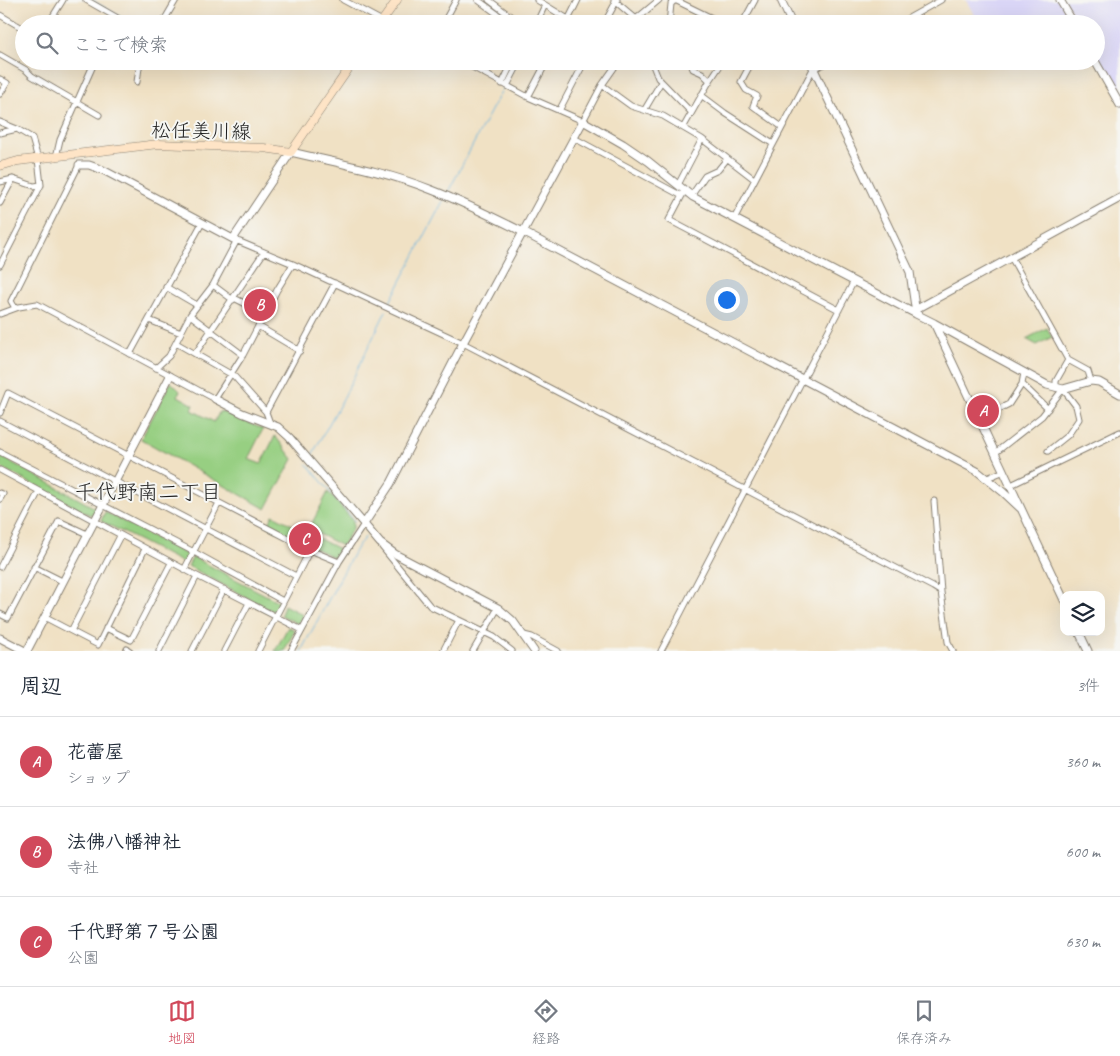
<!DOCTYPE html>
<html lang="ja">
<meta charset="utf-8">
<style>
body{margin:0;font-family:Caveat,"Klee One",sans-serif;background:#f2f2f3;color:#1f2937}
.controls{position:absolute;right:15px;bottom:15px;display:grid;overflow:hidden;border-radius:10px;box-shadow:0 5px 20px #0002}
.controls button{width:45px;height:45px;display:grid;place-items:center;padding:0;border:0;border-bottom:1px solid #e0e1e3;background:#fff;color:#1f2937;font:25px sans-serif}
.you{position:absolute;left:726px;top:299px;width:18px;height:18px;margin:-12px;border:4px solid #fff;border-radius:50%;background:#1a73e8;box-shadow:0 0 0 8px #1a73e833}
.badge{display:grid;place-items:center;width:32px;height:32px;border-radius:50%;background:#d1495b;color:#fff;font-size:16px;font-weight:700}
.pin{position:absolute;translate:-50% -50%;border:2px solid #fff;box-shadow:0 1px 5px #0006}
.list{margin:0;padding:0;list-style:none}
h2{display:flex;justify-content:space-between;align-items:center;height:65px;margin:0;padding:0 20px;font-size:21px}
h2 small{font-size:16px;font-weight:400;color:#747a83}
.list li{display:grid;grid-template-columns:32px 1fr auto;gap:15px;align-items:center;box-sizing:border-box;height:90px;padding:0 20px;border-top:1px solid #e0e1e3}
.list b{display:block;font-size:19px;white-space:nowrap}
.list p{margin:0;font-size:16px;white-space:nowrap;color:#747a83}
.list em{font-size:16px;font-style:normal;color:#747a83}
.icon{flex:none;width:28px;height:28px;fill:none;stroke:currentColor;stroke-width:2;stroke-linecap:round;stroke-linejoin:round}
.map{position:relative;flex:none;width:1120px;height:651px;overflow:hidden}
.search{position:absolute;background:#fff;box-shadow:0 5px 20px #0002;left:15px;right:15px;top:15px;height:55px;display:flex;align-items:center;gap:12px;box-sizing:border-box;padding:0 18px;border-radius:28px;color:#747a83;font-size:19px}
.sheet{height:335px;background:#fff}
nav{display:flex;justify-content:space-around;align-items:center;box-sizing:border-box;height:70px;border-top:1px solid #e0e1e3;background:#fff;font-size:14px;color:#747a83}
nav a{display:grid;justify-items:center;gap:2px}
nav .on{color:#d1495b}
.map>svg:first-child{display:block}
</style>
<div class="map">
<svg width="1120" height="651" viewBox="0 0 1120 651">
<rect width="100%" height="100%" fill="#f6f6f2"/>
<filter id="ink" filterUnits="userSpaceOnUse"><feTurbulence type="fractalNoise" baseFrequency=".02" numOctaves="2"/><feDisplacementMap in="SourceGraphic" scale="10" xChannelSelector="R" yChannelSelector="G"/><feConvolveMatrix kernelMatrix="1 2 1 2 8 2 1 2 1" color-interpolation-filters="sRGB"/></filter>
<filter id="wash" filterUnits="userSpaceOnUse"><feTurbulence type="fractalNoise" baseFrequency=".0096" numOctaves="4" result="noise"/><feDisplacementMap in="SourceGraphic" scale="20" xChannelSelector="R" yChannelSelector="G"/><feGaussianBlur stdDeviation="1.12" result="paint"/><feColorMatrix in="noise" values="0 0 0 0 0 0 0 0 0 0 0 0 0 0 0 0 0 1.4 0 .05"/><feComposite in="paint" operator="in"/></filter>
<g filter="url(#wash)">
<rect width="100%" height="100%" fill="#f0e1c4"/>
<path fill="#dad6f7" d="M966 0H1120V96L1096 55V24H1078L1069 8 1042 24H979Z"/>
<path fill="#97cf82" stroke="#5a764f" d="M1047 328 1052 337 1037 345 1026 339Z
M171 382 180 391 178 396 194 405 192 410 214 422 220 411 263 429 248 459 261 464 275 436 293 459 266 509 141 439Z
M0 456 95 508 97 509 94 513 90 515 0 467Z
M328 492 353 521V528L342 546 309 529Z
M105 512 190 556 185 564 101 521Z
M273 515 339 549 335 558 304 543 298 542 268 526Z
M193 557 279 602 276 610 272 611 188 566Z
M284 605 303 615 298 624 281 615Z
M288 627 295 630 284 651H275Z"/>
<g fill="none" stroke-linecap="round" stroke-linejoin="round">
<path stroke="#66b3e0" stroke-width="1" d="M92 0 132 24
M486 1 510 18
M508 78 517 61
M449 190 503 88
M389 304 443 201
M312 455 344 397 386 311
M307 464 355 521
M301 651 357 547 366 536"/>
</g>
</g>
<g filter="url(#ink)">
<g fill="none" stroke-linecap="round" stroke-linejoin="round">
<g stroke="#867e70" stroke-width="7">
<path id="minor" d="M86 0 114 16 111 24
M343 0 388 24
M478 0 511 24
M489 0 521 24
M537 0 576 24
M614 0 636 19
M0 15 24 29
M114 16 127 24
M48 24 63 0
M162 24 176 0
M443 24 456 0
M536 24 545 5
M566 24 578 0
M604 24 617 0
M634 24 636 19 659 0
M669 24 671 4 675 0 724 24
M742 24 755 0
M898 24 941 0
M0 55 26 70 32 76 99 115
M461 61 528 97 583 121 602 85 619 61
M649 61 652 63 658 78 691 112
M686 61 691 64 693 69 702 73 710 81
M739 61 749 67 741 82 746 90 757 96 753 106 782 127
M0 79 7 83 0 94
M137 82 140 61
M502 84 513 61
M602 85 631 106 663 116 685 129 702 139 754 179
M507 86 520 61
M701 95 725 113 773 144
M528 97 547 61
M560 109 585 61
M645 109 661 82
M0 122 17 129 32 138 38 159 41 185 0 265
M683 128 709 82 723 61
M0 133 17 129
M574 138 682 196
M56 157 60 140 95 61
M0 182 13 179 34 186 41 185
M678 185 702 139
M685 190 669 220 839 310
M691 196 705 176 718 170 727 159
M0 203 13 179
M734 219 813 69 831 61
M233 239 293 264 463 343 933 587 941 592 948 642 953 651
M1011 257 1068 360 1088 371 1091 381
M213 285 233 300
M166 287 197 305
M234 298 244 303 262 319
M15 308 11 301 79 165
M0 314 19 307 37 304 215 399 243 355 277 290 293 264
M190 315 243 355
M149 320 181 333
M258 326 300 351
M176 343 234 376 266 412 270 423
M130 354 202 223
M195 354 264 252
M156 368 169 356 190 315 213 285 237 240
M1022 384 1048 409
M1056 388V381L1068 360
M266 412 335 283
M0 413 8 393 310 550 339 562
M979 419 1009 404 1022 384 1024 373
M0 421 296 576
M0 452 194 552 283 601
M995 453 1042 416 1063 389 1076 406 1079 419 1068 435 1048 451
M0 470 197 576 302 630
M987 478 1002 472
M1009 486 1120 432
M0 493 3 494 0 499
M934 501 941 592
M382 547 430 606 494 637 512 651
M0 567 39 491
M34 567 62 581
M185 568 219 503
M0 614 8 618 59 521 87 534
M44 617 98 645 145 549
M106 628 131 640 171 563
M71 631 120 536
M524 635 532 637 558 651
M126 651 127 649 130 651
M159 651 197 576
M192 651 224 589
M224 651 249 603
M258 651 310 550
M291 651 339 562 364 524
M443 651 459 620
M473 651 498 608
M661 651 854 281"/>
</g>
<g stroke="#867e70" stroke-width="9">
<path id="tertiary" d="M781 0 792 24
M1060 0 1074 24
M810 61 910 272 916 314 934 323 1064 600
M1095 61 1120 105
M79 165H89L103 170 233 239 291 152C338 163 387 172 432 190 463 202 493 217 523 232L977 471 1003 492 1020 508
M915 310 1120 198
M934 323 1047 385 1063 389 1091 381 1099 382 1120 394
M215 399 242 413 278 427 289 437 364 524 391 483 463 343 583 121 623 144 648 161 693 197 916 314
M364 524 380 543 395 554 498 608 513 621 534 651
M1079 632 1088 651
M0 638 25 651
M27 651 170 376"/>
</g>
<g stroke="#867e70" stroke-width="9">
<path id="secondary" d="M380 24 397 0
M0 166 18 161 158 144 264 148 291 152 354 61"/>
</g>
<use href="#minor" stroke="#fff" stroke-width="5"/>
<use href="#tertiary" stroke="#fff" stroke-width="7"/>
<use href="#secondary" stroke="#fee4c6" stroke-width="8"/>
</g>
</g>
<g text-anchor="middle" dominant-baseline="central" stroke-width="4" stroke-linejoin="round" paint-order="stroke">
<g font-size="20" fill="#1c1c1c" stroke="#f6f6f2">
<text transform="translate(201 131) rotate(1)">松任美川線</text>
</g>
<g font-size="21" fill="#1c1c1c" stroke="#f6f6f2">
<text x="148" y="492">千代野南二丁目</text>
</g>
</g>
</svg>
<div class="controls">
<button><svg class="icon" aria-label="layers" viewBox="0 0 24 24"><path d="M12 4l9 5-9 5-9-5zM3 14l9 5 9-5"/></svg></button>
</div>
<div class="you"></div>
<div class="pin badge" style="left:983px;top:411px">A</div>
<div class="pin badge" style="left:260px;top:305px">B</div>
<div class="pin badge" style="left:305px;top:539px">C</div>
<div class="search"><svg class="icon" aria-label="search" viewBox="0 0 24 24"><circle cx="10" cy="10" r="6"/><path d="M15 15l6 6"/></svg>ここで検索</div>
</div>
<section class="sheet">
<h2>周辺<small>3件</small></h2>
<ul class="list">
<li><span class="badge">A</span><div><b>花蕾屋</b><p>ショップ</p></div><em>360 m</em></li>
<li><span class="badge">B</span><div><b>法佛八幡神社</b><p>寺社</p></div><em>600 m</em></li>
<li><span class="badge">C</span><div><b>千代野第７号公園</b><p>公園</p></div><em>630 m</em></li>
</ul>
</section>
<nav>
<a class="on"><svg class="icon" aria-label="map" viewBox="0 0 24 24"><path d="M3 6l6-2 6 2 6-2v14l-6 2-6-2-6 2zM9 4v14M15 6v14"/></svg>地図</a>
<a><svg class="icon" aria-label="directions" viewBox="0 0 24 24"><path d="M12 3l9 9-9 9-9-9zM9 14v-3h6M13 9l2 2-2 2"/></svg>経路</a>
<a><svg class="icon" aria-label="saved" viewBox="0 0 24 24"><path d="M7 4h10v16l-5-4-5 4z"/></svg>保存済み</a>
</nav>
